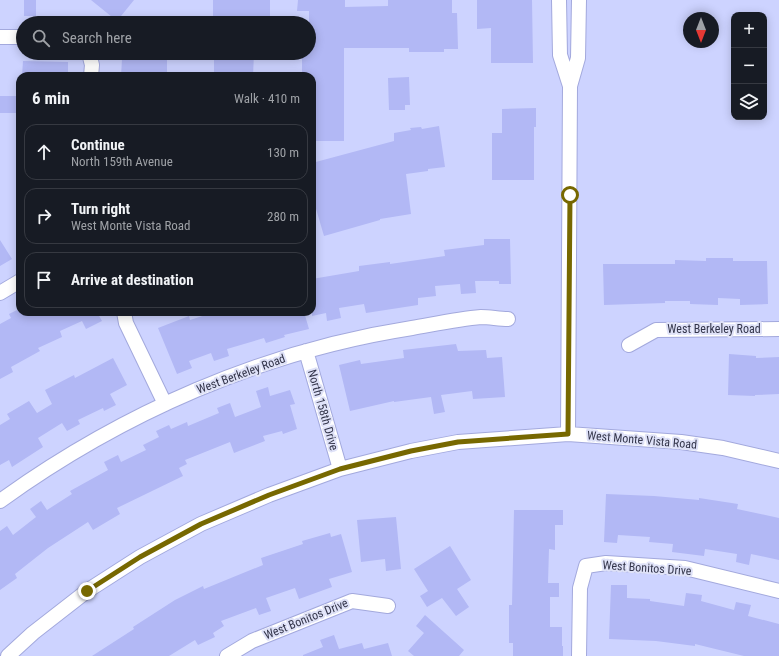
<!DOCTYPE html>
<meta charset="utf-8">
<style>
body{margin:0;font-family:"Roboto Condensed",sans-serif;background:#20242c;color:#f1f3f6}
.controls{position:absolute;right:12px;top:12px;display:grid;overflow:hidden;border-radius:8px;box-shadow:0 2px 10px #0003}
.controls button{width:36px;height:36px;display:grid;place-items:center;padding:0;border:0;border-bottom:1px solid #363941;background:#171b24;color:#f1f3f6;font:20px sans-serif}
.compass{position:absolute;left:683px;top:12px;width:36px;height:36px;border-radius:50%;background:#171b24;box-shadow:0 2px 10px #0003;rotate:180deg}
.stop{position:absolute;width:12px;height:12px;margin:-9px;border:3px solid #776800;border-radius:50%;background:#fff}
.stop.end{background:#776800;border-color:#fff;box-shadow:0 1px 4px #0008}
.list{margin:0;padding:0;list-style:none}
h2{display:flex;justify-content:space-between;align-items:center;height:52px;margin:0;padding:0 16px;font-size:17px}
h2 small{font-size:13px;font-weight:400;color:#9ea1a6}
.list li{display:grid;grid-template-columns:26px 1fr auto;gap:12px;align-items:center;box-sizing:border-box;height:56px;margin:0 8px 8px;padding:0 8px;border:1px solid #363941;border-radius:12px}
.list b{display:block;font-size:15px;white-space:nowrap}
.list p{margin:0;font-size:13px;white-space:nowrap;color:#9ea1a6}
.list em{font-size:13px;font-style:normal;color:#9ea1a6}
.icon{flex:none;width:22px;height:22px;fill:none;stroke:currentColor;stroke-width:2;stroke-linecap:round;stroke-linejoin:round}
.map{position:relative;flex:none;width:779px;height:656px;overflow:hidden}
.search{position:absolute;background:#171b24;box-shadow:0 2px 10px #0003;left:16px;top:16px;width:300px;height:44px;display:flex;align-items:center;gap:10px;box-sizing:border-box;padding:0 14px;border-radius:22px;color:#9ea1a6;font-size:15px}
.panel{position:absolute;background:#171b24;box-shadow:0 2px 10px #0003;left:16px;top:72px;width:300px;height:244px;border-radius:12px}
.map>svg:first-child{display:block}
</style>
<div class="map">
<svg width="779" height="656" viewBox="0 0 779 656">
<rect width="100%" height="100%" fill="#cdd3ff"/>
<path fill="#b2b8f5" d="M24 0H36V16H24Z
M91 0H134L117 21Z
M213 0H270V22L213 23Z
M298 0H345V7L388 6V0H452V13H457L458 49H444V52H409V48H344V141H312V76H302V53H309V11H297Z
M477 0H532L533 63H491V28L477 29Z
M214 53H254L253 76H214Z
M122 59 167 60V76H121Z
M23 61 68 62V76H22Z
M409 77 410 105H405V110H389L388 78Z
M0 96H20V113H0Z
M536 108V127H534V180H492V133H502V109Z
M439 126 445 167 428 169V171L406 174 411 214 380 219V220L324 236 312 195V163L394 141V133L411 130 410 128 421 127 422 129Z
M484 239H510L511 284H499V281H475L476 293 461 294 460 284 435 286 436 296 418 298V305L366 313 364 304 339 308 341 318 327 321 326 313 312 316V279L359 271V266L390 262V264L445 256 444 250 484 245Z
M0 240 12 259 0 266Z
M706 258H733V261H767L768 304 740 305V299L718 298V305L690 304V301H665V303L604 305 603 264H675V260L706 261Z
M17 310 19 312H102L98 314 102 321 86 329 82 321 60 331 62 337 38 348 40 351 11 367 13 372 0 379V324L11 318 9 314Z
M215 312H304L309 329 284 335 285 337 266 343 264 338 227 349 229 356 214 361 211 353 189 361 192 368 177 374 158 328 189 316 190 320Z
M456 344 458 351 486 350 487 358 502 357 505 397 473 399 472 391 441 395 445 412 434 414 431 397 394 402V401L350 411 339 365 360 360 361 364 404 358 403 350Z
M729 354 756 356V358L779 357V394L755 395V396L728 395Z
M113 358 127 385 110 394 116 405 104 411 103 408 78 420 80 424 67 431 62 423 38 438 43 447 12 467 9 460 0 465V425L10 419 7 414 29 401 37 413 52 404 45 390 74 375 75 378Z
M268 387 270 396 290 390 295 404 290 405 297 429 283 434 282 431 263 436 265 441 234 453 230 442 185 460 187 464 179 468 183 476 117 508 120 514 93 530 88 522 48 548 15 574 17 578 0 590V531L7 526 13 535 36 517 30 509 41 501 47 510 72 494 70 491 108 470 104 462 118 455 121 462 146 450 143 445 159 437 156 431 169 425 171 429 187 422 188 426 219 413 217 408 230 403 235 417 261 407 256 391Z
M606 494 654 496 699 500V498L738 504 737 509 779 518V560L751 554 749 565 736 562 737 554 705 549 704 556 672 552 673 544 649 542 650 537 618 535 617 543 604 542Z
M514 510H563V525H555V550L549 549 548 583H559V597H550V627H562V646H563V656H513V643H509V605H512Z
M396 517 401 569 386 571 385 559 361 562 357 520Z
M330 533 331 537 341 534 352 572 329 579 332 587 299 599 295 588 266 598 271 611 259 615 256 608 221 621 224 626 213 633 215 637 198 645 195 640 169 656H92L134 629 133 627 175 600 203 586 204 589 263 565 261 558 303 544 302 541Z
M450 546 471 580 457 589 469 607 456 616 442 598 427 607 420 596 428 591 414 569Z
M611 585H627V598L650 599V601L684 606 686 593 702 595 701 601 734 610 736 602 751 605 748 616 779 624V656H744L695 644V646L656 641 609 639Z
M425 615 464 650 459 656H414L408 651 424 633 416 626Z
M334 635 339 649 362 643 364 649 388 643 392 656H303V655L323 647 320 640Z"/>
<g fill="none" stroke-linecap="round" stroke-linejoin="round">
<g stroke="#a3a9dd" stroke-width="16">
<path id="minor" d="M559 0 560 55 570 86
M0 37H23
M89 53 92 65 91 76
M0 293 20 281
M124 312 126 323 165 404
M629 345 656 330 779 329
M306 351 340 469
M568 434 570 86 578 58 579 0
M0 501C122 413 263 351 412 328 435 324 458 319 481 317 490 317 499 319 508 319
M8 656 33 633 87 591 140 557 201 524 269 495 340 469 411 451 458 442 568 434 681 442 723 448 779 461
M227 656 252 641 352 601 388 606
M579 656 580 588 586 566 606 563 685 568 779 591"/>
</g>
<use href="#minor" stroke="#fff" stroke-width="14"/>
</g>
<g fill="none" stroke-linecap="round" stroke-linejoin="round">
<path stroke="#776800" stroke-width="5" d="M87 591 140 557 201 524 269 495 340 469 411 451 458 442 568 434 570 195"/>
</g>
<g text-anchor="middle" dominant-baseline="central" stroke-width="4" stroke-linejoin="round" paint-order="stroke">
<g font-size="12" fill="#33354a" stroke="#dfe2f8">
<text x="714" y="329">West Berkeley Road</text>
<text transform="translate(241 374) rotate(-20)">West Berkeley Road</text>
<text transform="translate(323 410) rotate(74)">North 158th Drive</text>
<text transform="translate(642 440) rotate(5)">West Monte Vista Road</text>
<text transform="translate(647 568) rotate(4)">West Bonitos Drive</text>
<text transform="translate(306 619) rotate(-22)">West Bonitos Drive</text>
</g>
</g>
</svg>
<div class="controls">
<button>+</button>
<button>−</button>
<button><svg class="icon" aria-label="layers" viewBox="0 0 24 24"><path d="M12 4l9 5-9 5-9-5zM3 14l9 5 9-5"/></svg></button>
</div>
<svg class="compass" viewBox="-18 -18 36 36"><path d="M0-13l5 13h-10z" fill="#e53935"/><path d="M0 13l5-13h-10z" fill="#9ea1a6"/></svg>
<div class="stop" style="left:570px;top:195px"></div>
<div class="stop end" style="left:87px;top:591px"></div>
<div class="search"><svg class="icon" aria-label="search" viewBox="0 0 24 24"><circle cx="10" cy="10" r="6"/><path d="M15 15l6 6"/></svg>Search here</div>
<section class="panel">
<h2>6 min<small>Walk · 410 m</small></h2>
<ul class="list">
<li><svg class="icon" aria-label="ahead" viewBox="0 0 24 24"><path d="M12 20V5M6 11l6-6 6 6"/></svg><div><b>Continue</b><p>North 159th Avenue</p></div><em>130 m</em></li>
<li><svg class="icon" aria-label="right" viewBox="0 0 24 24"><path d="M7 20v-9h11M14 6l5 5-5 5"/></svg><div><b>Turn right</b><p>West Monte Vista Road</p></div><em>280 m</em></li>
<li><svg class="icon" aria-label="arrive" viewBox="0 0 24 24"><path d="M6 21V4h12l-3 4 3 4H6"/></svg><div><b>Arrive at destination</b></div></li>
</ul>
</section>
</div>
